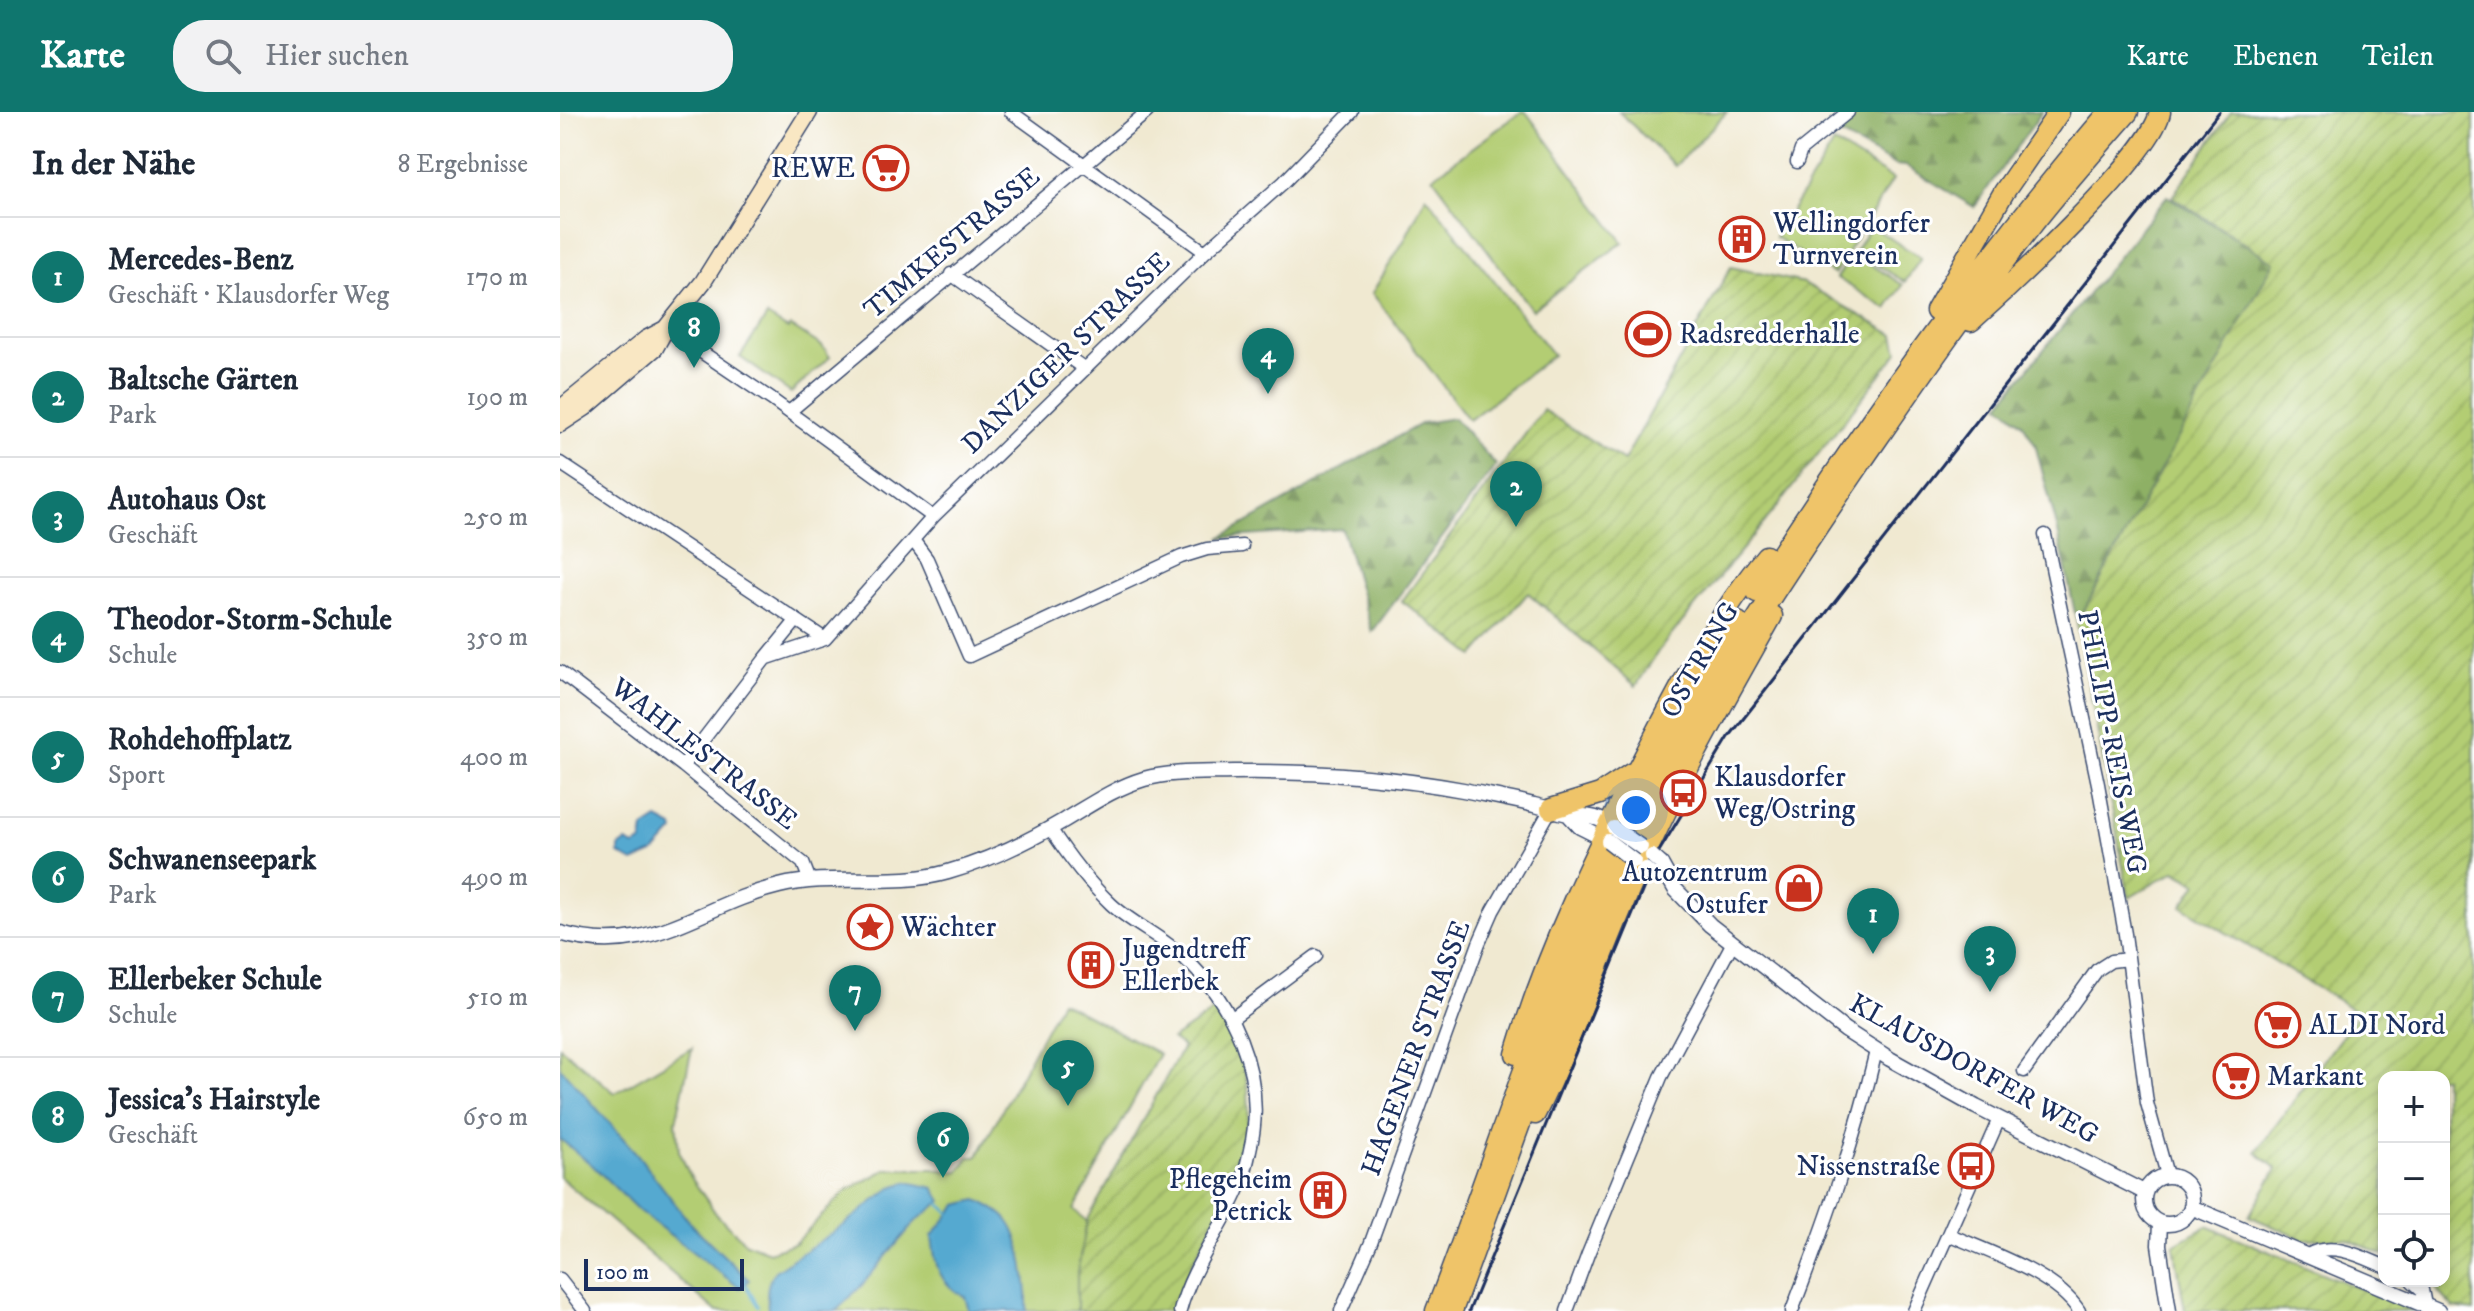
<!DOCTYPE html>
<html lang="de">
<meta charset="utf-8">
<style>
body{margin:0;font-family:"IM FELL DW Pica",serif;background:#f2f2f3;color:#1f2937}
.controls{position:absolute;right:24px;bottom:24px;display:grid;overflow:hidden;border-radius:16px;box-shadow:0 4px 12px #0003}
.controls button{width:72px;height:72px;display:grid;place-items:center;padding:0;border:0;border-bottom:2px solid #e0e1e3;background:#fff;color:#1f2937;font:40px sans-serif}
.scale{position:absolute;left:24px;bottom:20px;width:160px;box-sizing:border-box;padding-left:8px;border:4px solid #1b2f5e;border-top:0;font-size:22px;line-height:28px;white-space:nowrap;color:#1b2f5e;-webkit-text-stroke:6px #fff;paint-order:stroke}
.you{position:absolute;left:1076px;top:698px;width:28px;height:28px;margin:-20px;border:6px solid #fff;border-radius:50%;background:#1a73e8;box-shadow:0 0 0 12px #1a73e833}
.badge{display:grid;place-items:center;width:52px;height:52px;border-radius:50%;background:#0f766e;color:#fff;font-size:26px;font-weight:700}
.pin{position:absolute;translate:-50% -66px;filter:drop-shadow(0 2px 4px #0008)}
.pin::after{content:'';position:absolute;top:42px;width:28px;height:24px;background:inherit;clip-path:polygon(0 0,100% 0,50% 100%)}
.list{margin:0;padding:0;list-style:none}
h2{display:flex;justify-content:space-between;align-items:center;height:104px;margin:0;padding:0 32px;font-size:34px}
h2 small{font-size:26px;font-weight:400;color:#747a83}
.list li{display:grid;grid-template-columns:52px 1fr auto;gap:24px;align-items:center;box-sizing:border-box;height:120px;padding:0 32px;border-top:2px solid #e0e1e3}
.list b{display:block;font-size:30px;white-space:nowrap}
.list p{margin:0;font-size:26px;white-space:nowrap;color:#747a83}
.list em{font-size:26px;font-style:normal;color:#747a83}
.icon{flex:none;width:44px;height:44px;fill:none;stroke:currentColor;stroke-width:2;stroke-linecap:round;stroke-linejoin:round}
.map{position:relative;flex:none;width:1914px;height:1199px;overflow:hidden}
header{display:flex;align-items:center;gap:48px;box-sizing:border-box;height:112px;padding:0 40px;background:#0f766e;color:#fff}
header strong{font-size:38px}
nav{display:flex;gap:44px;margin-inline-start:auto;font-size:28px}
.search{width:560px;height:72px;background:#f2f2f3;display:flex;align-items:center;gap:20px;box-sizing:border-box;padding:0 28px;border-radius:32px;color:#747a83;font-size:30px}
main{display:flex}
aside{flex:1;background:#fff}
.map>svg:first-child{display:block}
</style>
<header>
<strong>Karte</strong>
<div class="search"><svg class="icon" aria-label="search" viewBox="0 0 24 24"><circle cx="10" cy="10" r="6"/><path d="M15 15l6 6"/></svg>Hier suchen</div>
<nav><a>Karte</a><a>Ebenen</a><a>Teilen</a></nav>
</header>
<main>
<aside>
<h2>In der Nähe<small>8 Ergebnisse</small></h2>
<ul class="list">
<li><span class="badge">1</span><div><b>Mercedes-Benz</b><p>Geschäft · Klausdorfer Weg</p></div><em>170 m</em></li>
<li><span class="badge">2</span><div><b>Baltsche Gärten</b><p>Park</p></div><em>190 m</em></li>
<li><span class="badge">3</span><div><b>Autohaus Ost</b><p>Geschäft</p></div><em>250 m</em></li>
<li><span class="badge">4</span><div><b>Theodor-Storm-Schule</b><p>Schule</p></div><em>350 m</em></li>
<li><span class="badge">5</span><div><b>Rohdehoffplatz</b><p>Sport</p></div><em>400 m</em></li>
<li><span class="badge">6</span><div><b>Schwanenseepark</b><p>Park</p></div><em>490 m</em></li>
<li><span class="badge">7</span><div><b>Ellerbeker Schule</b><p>Schule</p></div><em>510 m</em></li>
<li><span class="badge">8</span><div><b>Jessica's Hairstyle</b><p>Geschäft</p></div><em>650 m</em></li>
</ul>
</aside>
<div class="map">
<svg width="1914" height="1199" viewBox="0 0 1914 1199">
<defs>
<pattern id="forest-firs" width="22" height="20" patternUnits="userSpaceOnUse" patternTransform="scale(2)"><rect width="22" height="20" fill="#8eb065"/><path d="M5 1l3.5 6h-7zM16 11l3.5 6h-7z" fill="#739056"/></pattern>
<pattern id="garden-furrows" width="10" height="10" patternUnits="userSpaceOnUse" patternTransform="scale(2)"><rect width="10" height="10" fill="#b3cd73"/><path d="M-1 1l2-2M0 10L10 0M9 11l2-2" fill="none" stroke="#99b066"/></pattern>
</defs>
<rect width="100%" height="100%" fill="#fff"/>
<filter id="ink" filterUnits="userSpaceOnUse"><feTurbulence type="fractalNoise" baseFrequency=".0125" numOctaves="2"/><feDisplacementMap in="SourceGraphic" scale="16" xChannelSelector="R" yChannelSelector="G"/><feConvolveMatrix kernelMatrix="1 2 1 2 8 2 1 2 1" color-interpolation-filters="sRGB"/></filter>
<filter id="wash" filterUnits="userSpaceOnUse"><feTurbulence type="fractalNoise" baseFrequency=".006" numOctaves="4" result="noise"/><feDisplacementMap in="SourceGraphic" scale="32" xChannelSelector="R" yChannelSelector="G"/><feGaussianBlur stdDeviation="1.8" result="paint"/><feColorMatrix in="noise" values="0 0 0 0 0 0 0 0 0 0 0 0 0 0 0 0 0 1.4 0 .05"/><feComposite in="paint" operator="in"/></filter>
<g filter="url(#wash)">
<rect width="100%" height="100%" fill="#f0e9d1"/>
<path fill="url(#forest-firs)" stroke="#547062" stroke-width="2" d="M1295 0H1482L1414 95 1346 54 1335 53 1275 20Z
M1607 84 1715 150 1517 511 1497 415 1475 332 1463 312 1440 292Z
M894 306 936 353 812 520 782 417 660 426 862 311Z"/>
<path fill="#b3cd73" stroke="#677e68" stroke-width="2" d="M961 0H966L1063 130 972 198 873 65Z
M1059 0H1167L1115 54Z
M1274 31 1333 67 1274 162 1215 125Z
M866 84 993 243 909 308 812 181 845 127Z
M1311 114 1361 146 1345 170 1295 139Z
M1293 141 1343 173 1327 197 1277 166Z
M207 204 228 217 230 214 262 234 270 245 231 281 180 245Z
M501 889 599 942 514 1098 527 1109 517 1162V1199H156L0 1065V935L55 981 132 936 116 1010 119 1039 130 1064 157 1103 186 1131 209 1140 235 1131 286 1079 327 1057H373L399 1060 409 1045H417Z"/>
<path fill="url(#garden-furrows)" stroke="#677e68" stroke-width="2" d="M1671 0H1914V1199L1894 1196 1869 1169H1884V965H1824V1143L1787 1127H1742L1689 1104 1717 1057 1696 1040 1799 901 1622 794 1637 771 1615 759 1569 786 1517 511 1714 150 1612 85Z
M1171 155 1244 171 1334 223 1338 240 1208 406 1099 538 1076 574 968 481 914 544 842 489 983 298 1064 349Z
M658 896C665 908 674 921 678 934 703 1004 681 1059 648 1121 635 1147 621 1171 613 1199H517V1162L527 1109 623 935 612 927Z
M1647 1114 1855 1199H1625L1614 1133Z"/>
<path fill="#54a9d0" stroke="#386c97" stroke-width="2" d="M98 707 113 715 114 719 94 741 73 750 59 742V735L66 730 74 734 82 730 84 716Z
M0 955 77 1042 130 1111 189 1168 180 1176 79 1099 32 1053 0 1027Z
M347 1070 374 1076 382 1089 356 1109 301 1174 276 1199H208C207 1184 205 1172 215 1159L284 1113 332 1075Z
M417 1088C428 1093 442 1100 449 1110 463 1129 468 1176 467 1199H409L405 1185C378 1171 375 1153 372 1124L397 1093Z"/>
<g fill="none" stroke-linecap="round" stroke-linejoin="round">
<path stroke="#54a9d0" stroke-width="3" d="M380 1092 390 1101
M185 1172 198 1194"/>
</g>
</g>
<g filter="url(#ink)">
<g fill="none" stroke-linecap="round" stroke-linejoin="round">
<g stroke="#3b4b6f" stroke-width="15">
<path id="minor" d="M451 0 645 140
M1237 50 1241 38 1288 0
M391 162 525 257
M106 216 211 287 373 405
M229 300 587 0
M0 351 265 527
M1485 423 1538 672 1565 822 1587 991 1607 1063
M353 428 367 447 409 544 621 445 647 437 682 434
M265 527 373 405 645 140 724 70 792 0
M205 547 236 509
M0 560 123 654 243 751 250 769
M123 654 205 547 265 527
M490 716C508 744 527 769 551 792 570 810 595 821 615 838 672 885 708 964 690 1038 687 1052 684 1067 678 1079 660 1120 631 1156 620 1199
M671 907 756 844
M1464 959 1537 858 1551 849 1568 847
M1388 1122C1428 1140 1496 1162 1519 1199
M1748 1143C1772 1129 1800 1144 1824 1154
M0 1167 25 1199
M1852 1169 1862 1178 1865 1193
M781 1199 810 1133 919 831 933 799 991 697
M1007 1199 1028 1142 1101 965 1172 832
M1232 1199C1265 1113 1295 1029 1316 939
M1354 1199 1439 1007"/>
</g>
<g stroke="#3b4b6f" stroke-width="17">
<path id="tertiary" d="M1008 702 1020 715 1048 729
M1101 752 1115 777 1150 813 1285 918 1330 947 1416 995 1584 1080
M0 821C89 848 139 793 219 774 274 760 333 776 388 760 428 749 467 730 503 709 530 693 554 676 584 667 612 659 644 661 674 660 749 659 828 664 903 678 927 683 950 687 974 693 985 695 997 700 1009 702 1030 706 1035 702 1054 716
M1584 1088a24 24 0 1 1 48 0a24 24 0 1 1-48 0Z
M1631 1095 1878 1199
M1600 1111 1599 1133 1609 1199"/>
</g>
<g stroke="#3b4b6f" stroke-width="19">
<path id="secondary" d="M0 297 86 227 105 217
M0 312 26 295 95 236 106 216 143 170 249 0"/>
</g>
<g stroke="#3b4b6f" stroke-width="23">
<path id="trunk" d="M1376 199 1444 80 1499 0
M1411 209C1448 176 1593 42 1600 0
M1197 480C1304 312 1419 151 1549 0
M991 697 1040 682 1072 661
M956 942C987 838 1036 737 1086 641 1121 573 1157 503 1206 444
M975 1002C1013 927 1039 846 1073 770 1113 678 1163 591 1212 504
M876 1199C915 1099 948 997 987 897 1038 762 1101 632 1178 510
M892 1199C953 1036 1006 869 1081 712 1143 584 1222 466 1302 349 1356 271 1410 192 1469 117 1500 77 1535 38 1568 0"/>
</g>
<use href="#minor" stroke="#fff" stroke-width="12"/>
<use href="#tertiary" stroke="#fff" stroke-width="14"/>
<use href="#secondary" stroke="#f9e7c3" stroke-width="16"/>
<use href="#trunk" stroke="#efc469" stroke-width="20"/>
<path stroke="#1b2f5e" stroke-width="3" d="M909 1199 1098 741 1169 625 1659 0"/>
<g stroke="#3b4b6f" stroke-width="17" stroke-linecap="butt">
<path id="tertiary-bridge" d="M1054 716 1081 735
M1048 729 1074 749
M1092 744 1101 752
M1085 757 1095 766"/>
</g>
<use href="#tertiary-bridge" stroke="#fff" stroke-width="14"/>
</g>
</g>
<defs>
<g id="supermarket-ring" transform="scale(2.3)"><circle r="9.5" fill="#fff" stroke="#c8321e" stroke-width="1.5"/><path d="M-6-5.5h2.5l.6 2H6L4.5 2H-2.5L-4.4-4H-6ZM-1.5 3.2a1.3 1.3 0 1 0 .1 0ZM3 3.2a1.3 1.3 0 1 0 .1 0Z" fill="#c8321e"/></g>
<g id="building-ring" transform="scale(2.3)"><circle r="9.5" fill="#fff" stroke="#c8321e" stroke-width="1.5"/><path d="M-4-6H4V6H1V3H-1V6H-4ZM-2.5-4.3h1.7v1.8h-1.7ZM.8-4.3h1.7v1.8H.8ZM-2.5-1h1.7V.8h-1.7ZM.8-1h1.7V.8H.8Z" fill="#c8321e"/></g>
<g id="stadium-ring" transform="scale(2.3)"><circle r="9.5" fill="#fff" stroke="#c8321e" stroke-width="1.5"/><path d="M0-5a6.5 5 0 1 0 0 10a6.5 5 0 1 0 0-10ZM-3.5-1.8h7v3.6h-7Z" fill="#c8321e"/></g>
<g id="bus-ring" transform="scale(2.3)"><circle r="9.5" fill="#fff" stroke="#c8321e" stroke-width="1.5"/><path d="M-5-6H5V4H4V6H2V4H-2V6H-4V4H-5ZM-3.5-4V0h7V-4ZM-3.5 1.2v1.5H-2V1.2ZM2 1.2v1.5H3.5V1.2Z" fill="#c8321e"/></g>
<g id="shop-ring" transform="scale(2.3)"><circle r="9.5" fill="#fff" stroke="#c8321e" stroke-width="1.5"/><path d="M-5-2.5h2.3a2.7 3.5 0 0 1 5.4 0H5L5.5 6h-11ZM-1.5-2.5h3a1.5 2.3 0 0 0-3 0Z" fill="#c8321e"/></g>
<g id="sight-ring" transform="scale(2.3)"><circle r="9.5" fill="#fff" stroke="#c8321e" stroke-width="1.5"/><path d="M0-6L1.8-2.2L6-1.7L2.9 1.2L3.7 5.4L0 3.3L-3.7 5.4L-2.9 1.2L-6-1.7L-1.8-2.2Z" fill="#c8321e"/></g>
</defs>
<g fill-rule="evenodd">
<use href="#supermarket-ring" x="326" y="56"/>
<use href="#building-ring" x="1182" y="127"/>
<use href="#stadium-ring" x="1088" y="222"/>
<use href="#bus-ring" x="1123" y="681"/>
<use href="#shop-ring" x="1239" y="776"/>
<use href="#sight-ring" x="310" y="815"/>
<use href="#building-ring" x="531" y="853"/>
<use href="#supermarket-ring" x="1718" y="913"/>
<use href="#supermarket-ring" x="1676" y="964"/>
<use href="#bus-ring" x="1411" y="1054"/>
<use href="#building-ring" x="763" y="1083"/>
</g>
<g text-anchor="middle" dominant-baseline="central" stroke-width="6" stroke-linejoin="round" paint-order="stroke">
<g font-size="28" fill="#1b2f5e" stroke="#fff" text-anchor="start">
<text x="295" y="56" text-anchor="end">REWE</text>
<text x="1213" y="111">Wellingdorfer<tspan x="1213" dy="32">Turnverein</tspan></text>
<text x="1119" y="222">Radsredderhalle</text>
<text x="1154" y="665">Klausdorfer<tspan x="1154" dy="32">Weg/Ostring</tspan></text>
<text x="1208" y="760" text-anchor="end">Autozentrum<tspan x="1208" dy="32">Ostufer</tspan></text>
<text x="341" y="815">Wächter</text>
<text x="562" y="837">Jugendtreff<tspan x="562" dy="32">Ellerbek</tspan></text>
<text x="1749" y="913">ALDI Nord</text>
<text x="1707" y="964">Markant</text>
<text x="1380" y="1054" text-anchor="end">Nissenstraße</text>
<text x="732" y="1067" text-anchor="end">Pflegeheim<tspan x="732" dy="32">Petrick</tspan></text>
</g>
<g font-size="28" fill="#1b2f5e" stroke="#fff">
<text transform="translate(392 131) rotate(-40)">TIMKESTRASSE</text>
<text transform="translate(506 241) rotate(-44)">DANZIGER STRASSE</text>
<text transform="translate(1140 548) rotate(-60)">OSTRING</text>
<text transform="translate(1552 630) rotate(79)">PHILIPP-REIS-WEG</text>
<text transform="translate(144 642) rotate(38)">WAHLESTRASSE</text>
<text transform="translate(856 936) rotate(-70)">HAGENER STRASSE</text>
<text transform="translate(1414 957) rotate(29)">KLAUSDORFER WEG</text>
</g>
</g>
</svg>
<div class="controls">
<button>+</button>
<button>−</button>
<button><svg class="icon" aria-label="locate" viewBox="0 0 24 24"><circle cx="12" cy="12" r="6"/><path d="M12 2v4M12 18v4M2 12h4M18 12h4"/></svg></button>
</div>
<div class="scale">100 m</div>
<div class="you"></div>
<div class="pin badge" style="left:1313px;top:842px">1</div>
<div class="pin badge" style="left:956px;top:415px">2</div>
<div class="pin badge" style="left:1430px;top:880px">3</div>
<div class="pin badge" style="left:708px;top:282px">4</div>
<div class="pin badge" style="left:508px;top:994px">5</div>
<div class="pin badge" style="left:383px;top:1066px">6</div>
<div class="pin badge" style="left:295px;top:919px">7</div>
<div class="pin badge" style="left:134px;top:256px">8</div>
</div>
</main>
